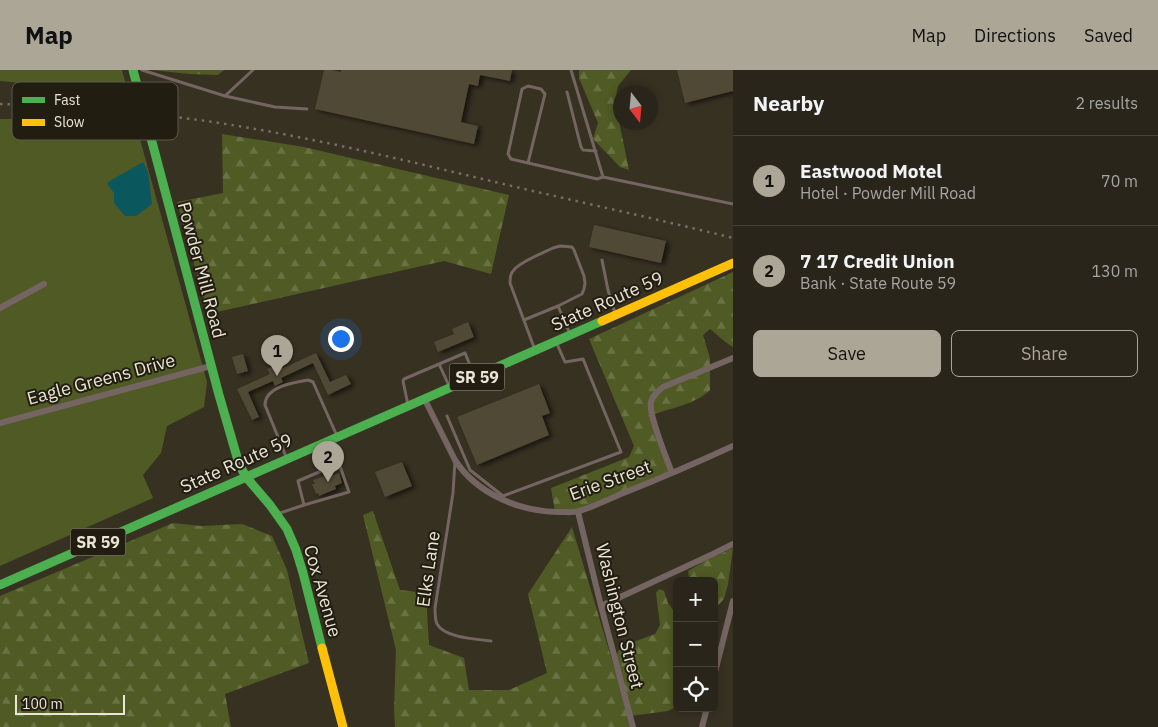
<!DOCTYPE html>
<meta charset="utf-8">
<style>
body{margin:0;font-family:"IBM Plex Sans",sans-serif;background:#353127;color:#f1f3f6}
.controls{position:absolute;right:15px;bottom:15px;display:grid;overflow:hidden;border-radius:8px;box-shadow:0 2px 8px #0003}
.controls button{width:45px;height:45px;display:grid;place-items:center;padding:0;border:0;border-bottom:1px solid #454239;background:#29251a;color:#f1f3f6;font:25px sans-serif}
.compass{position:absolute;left:613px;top:15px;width:45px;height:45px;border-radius:50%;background:#29251a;box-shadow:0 2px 8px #0003;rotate:164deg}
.scale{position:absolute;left:15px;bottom:12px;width:110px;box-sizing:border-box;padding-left:5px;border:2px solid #ebe5d5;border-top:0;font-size:14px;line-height:18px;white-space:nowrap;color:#ebe5d5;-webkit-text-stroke:4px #211d11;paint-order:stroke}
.you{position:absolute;left:340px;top:268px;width:18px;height:18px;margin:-12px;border:4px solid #fff;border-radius:50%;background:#1a73e8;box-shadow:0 0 0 8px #1a73e833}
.badge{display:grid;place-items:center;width:32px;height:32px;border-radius:50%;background:#aca696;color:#111;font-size:16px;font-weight:700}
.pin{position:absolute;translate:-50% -41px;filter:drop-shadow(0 1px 2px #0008)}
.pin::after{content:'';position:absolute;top:26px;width:18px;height:15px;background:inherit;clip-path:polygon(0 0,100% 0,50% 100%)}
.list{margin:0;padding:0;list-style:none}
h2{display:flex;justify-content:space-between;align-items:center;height:65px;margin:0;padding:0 20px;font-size:21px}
h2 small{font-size:16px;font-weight:400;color:#a5a5a2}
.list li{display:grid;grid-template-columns:32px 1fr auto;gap:15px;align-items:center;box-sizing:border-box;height:90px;padding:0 20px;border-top:1px solid #454239}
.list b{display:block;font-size:19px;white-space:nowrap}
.list p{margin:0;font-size:16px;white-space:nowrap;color:#a5a5a2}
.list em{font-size:16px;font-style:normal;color:#a5a5a2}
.actions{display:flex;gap:10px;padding:15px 20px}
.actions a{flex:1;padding:11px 0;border:1px solid #aca696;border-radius:8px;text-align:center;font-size:18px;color:#aca696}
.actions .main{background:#aca696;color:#111}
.icon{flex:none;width:28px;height:28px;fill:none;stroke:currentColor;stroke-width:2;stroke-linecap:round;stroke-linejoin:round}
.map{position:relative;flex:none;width:733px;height:657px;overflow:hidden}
header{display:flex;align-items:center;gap:30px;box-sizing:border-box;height:70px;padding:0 25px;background:#aca696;color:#111}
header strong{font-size:24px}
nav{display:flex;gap:28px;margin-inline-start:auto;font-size:18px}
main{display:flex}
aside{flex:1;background:#29251a}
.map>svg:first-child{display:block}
</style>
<header>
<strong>Map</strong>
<nav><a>Map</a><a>Directions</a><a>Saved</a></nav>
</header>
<main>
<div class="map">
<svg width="733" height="657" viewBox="0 0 733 657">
<defs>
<pattern id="forest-firs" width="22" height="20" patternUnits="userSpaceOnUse" patternTransform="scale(1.25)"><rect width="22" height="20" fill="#505a24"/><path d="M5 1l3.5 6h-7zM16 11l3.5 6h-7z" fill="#697243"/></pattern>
<filter id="shadow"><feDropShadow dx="3.5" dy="2" stdDeviation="2.5" flood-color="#0009"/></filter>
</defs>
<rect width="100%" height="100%" fill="#373122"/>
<path fill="#505a24" d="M0 0H122L128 23 0 11Z
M0 49H26L115 54 138 62 207 312 204 337 167 356 161 383 143 405 153 428 0 496Z"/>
<path fill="url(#forest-firs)" d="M152 0H224L218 5 189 4Z
M579 0H631L618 16 615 32 629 100 620 97 593 69 598 53 579 8Z
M222 64 304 77 509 125 491 204 444 191 208 244 177 132 223 123Z
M733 202V277C724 272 718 265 710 259L703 265 710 288V320C696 334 671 338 652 345L672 403 578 442H555L551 418 629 387 634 376 589 269Z
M373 441 400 520 426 523 429 575 464 588 469 620H509L547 603 528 524 572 457 632 657H395L394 639 396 580 363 445Z
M173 453 201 456 242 454 272 466 287 500 309 593 225 624 231 657H0V526Z
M733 478 728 514 724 529 714 540V511H694L689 507 688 501 705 491Z
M659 519 664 521 668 533 674 541H677V636L668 641 630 646 615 588 619 580 625 575 655 564 660 555 656 523Z"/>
<path fill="#0a575e" d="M143 92 148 102 152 134 136 146H125L114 133V123L107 114 108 112Z"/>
<path fill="#504834" filter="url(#shadow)" d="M324 0H332L341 2V0H512L510 11 480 5 478 16 469 14 461 52 478 56 474 74 315 39Z
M677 0H733V21L685 33Z
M594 155 666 171 661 193 589 177Z
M468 252 474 267 438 282 434 272 454 264 452 259Z
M316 283 330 312 346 305 351 314 328 325 313 293 281 308 283 312 275 316 273 311 248 322 259 347 252 350 237 319 270 304 267 299 275 296 277 301Z
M243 284 248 301 237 304 232 287Z
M539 314 550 343 542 346 549 365 477 395 457 347Z
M402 392 412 416 385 427 375 402Z
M339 403 342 413 335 416 336 419 319 426 318 423 316 424 312 414H315L313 410 330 404 331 406Z"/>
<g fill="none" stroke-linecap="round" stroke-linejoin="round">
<path stroke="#746562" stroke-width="3" d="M142 0 225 26 253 0
M571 0 603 107 733 134
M567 22 581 77 583 80 596 81
M225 26 275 37 307 39
M528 93 545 24 541 19 528 16 522 19 508 84 511 89 597 109 603 107
M602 190 608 220 615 243
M558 236 570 264
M524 250 558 236 582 224 584 219 585 213 584 206 574 180 572 177 560 176 553 178C543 183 519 192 513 201 510 204 510 208 510 213L535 280
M439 294 450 318
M408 335 403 311 404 309 465 283 475 307
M447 346 470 400 503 426 621 382 583 289 565 292 557 274
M287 389 265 335C265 316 294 313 308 310L313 312 337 366
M455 391 453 423 435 538C435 543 435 549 437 554 445 568 476 569 491 571
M304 435 349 422 332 373
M277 444 304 435 298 411 340 393"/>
<path stroke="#746562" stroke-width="6" d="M0 238 44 214
M425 330 455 390C477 424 520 442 560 442 566 442 573 443 579 441 593 437 607 430 621 424 659 409 696 393 733 376
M0 353 211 296
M672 403C667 389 648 344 651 332 653 325 658 321 663 317L733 288
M578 442 601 536 633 657
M601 536 713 484 733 474
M714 606 733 531
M702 657 707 638"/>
<path stroke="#4caf50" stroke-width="9" d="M133 0 219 325 239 394 246 407 270 435 287 459 296 480 303 503 322 578
M0 515C200 426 402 340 602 251"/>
<path stroke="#ffc107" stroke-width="9" d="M602 251 733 193
M322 578 343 657"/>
<path stroke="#776c66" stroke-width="2.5" stroke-dasharray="2.5 5" stroke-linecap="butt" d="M0 34C66 36 133 41 199 50 306 65 411 92 516 117 588 134 661 150 733 168"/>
</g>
<g text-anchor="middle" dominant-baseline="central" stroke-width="4" stroke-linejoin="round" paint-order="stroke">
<g fill="#211d11" stroke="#aea99a" stroke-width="1">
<rect x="449.5" y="293.5" width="55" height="27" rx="4"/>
<rect x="70.5" y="458.5" width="55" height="27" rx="4"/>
</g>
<g font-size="16" font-weight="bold" fill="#ebe5d5">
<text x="477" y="307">SR 59</text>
<text x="98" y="472">SR 59</text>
</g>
<g font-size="18" fill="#ebe5d5" stroke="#211d11">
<text transform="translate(202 200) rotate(75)">Powder Mill Road</text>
<text transform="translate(607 231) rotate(-24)">State Route 59</text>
<text transform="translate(101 309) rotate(-15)">Eagle Greens Drive</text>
<text transform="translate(236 393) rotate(-24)">State Route 59</text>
<text transform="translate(610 410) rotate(-20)">Erie Street</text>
<text transform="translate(428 499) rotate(-82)">Elks Lane</text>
<text transform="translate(323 521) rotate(74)">Cox Avenue</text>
<text transform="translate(620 546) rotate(76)">Washington Street</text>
</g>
</g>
<rect x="12" y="12" width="166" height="58" rx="8" fill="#211d11" stroke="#5e594c" stroke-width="1"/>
<rect x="22" y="27" width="23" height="6" fill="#4caf50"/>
<rect x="22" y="49" width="23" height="7" fill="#ffc107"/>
<g font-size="14" fill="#ebe5d5">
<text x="54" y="35">Fast</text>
<text x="54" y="57">Slow</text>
</g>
</svg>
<div class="controls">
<button>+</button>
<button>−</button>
<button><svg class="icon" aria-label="locate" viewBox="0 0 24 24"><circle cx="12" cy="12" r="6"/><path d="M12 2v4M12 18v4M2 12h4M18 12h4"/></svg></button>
</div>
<svg class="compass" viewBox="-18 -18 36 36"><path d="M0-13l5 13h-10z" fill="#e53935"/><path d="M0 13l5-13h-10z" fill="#a5a5a2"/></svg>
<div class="scale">100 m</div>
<div class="you"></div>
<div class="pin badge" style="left:277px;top:306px">1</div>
<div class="pin badge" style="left:328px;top:412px">2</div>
</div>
<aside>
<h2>Nearby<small>2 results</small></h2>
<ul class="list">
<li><span class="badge">1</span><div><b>Eastwood Motel</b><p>Hotel · Powder Mill Road</p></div><em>70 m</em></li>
<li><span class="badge">2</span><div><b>7 17 Credit Union</b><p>Bank · State Route 59</p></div><em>130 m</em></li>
</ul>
<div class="actions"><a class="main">Save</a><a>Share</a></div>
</aside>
</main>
